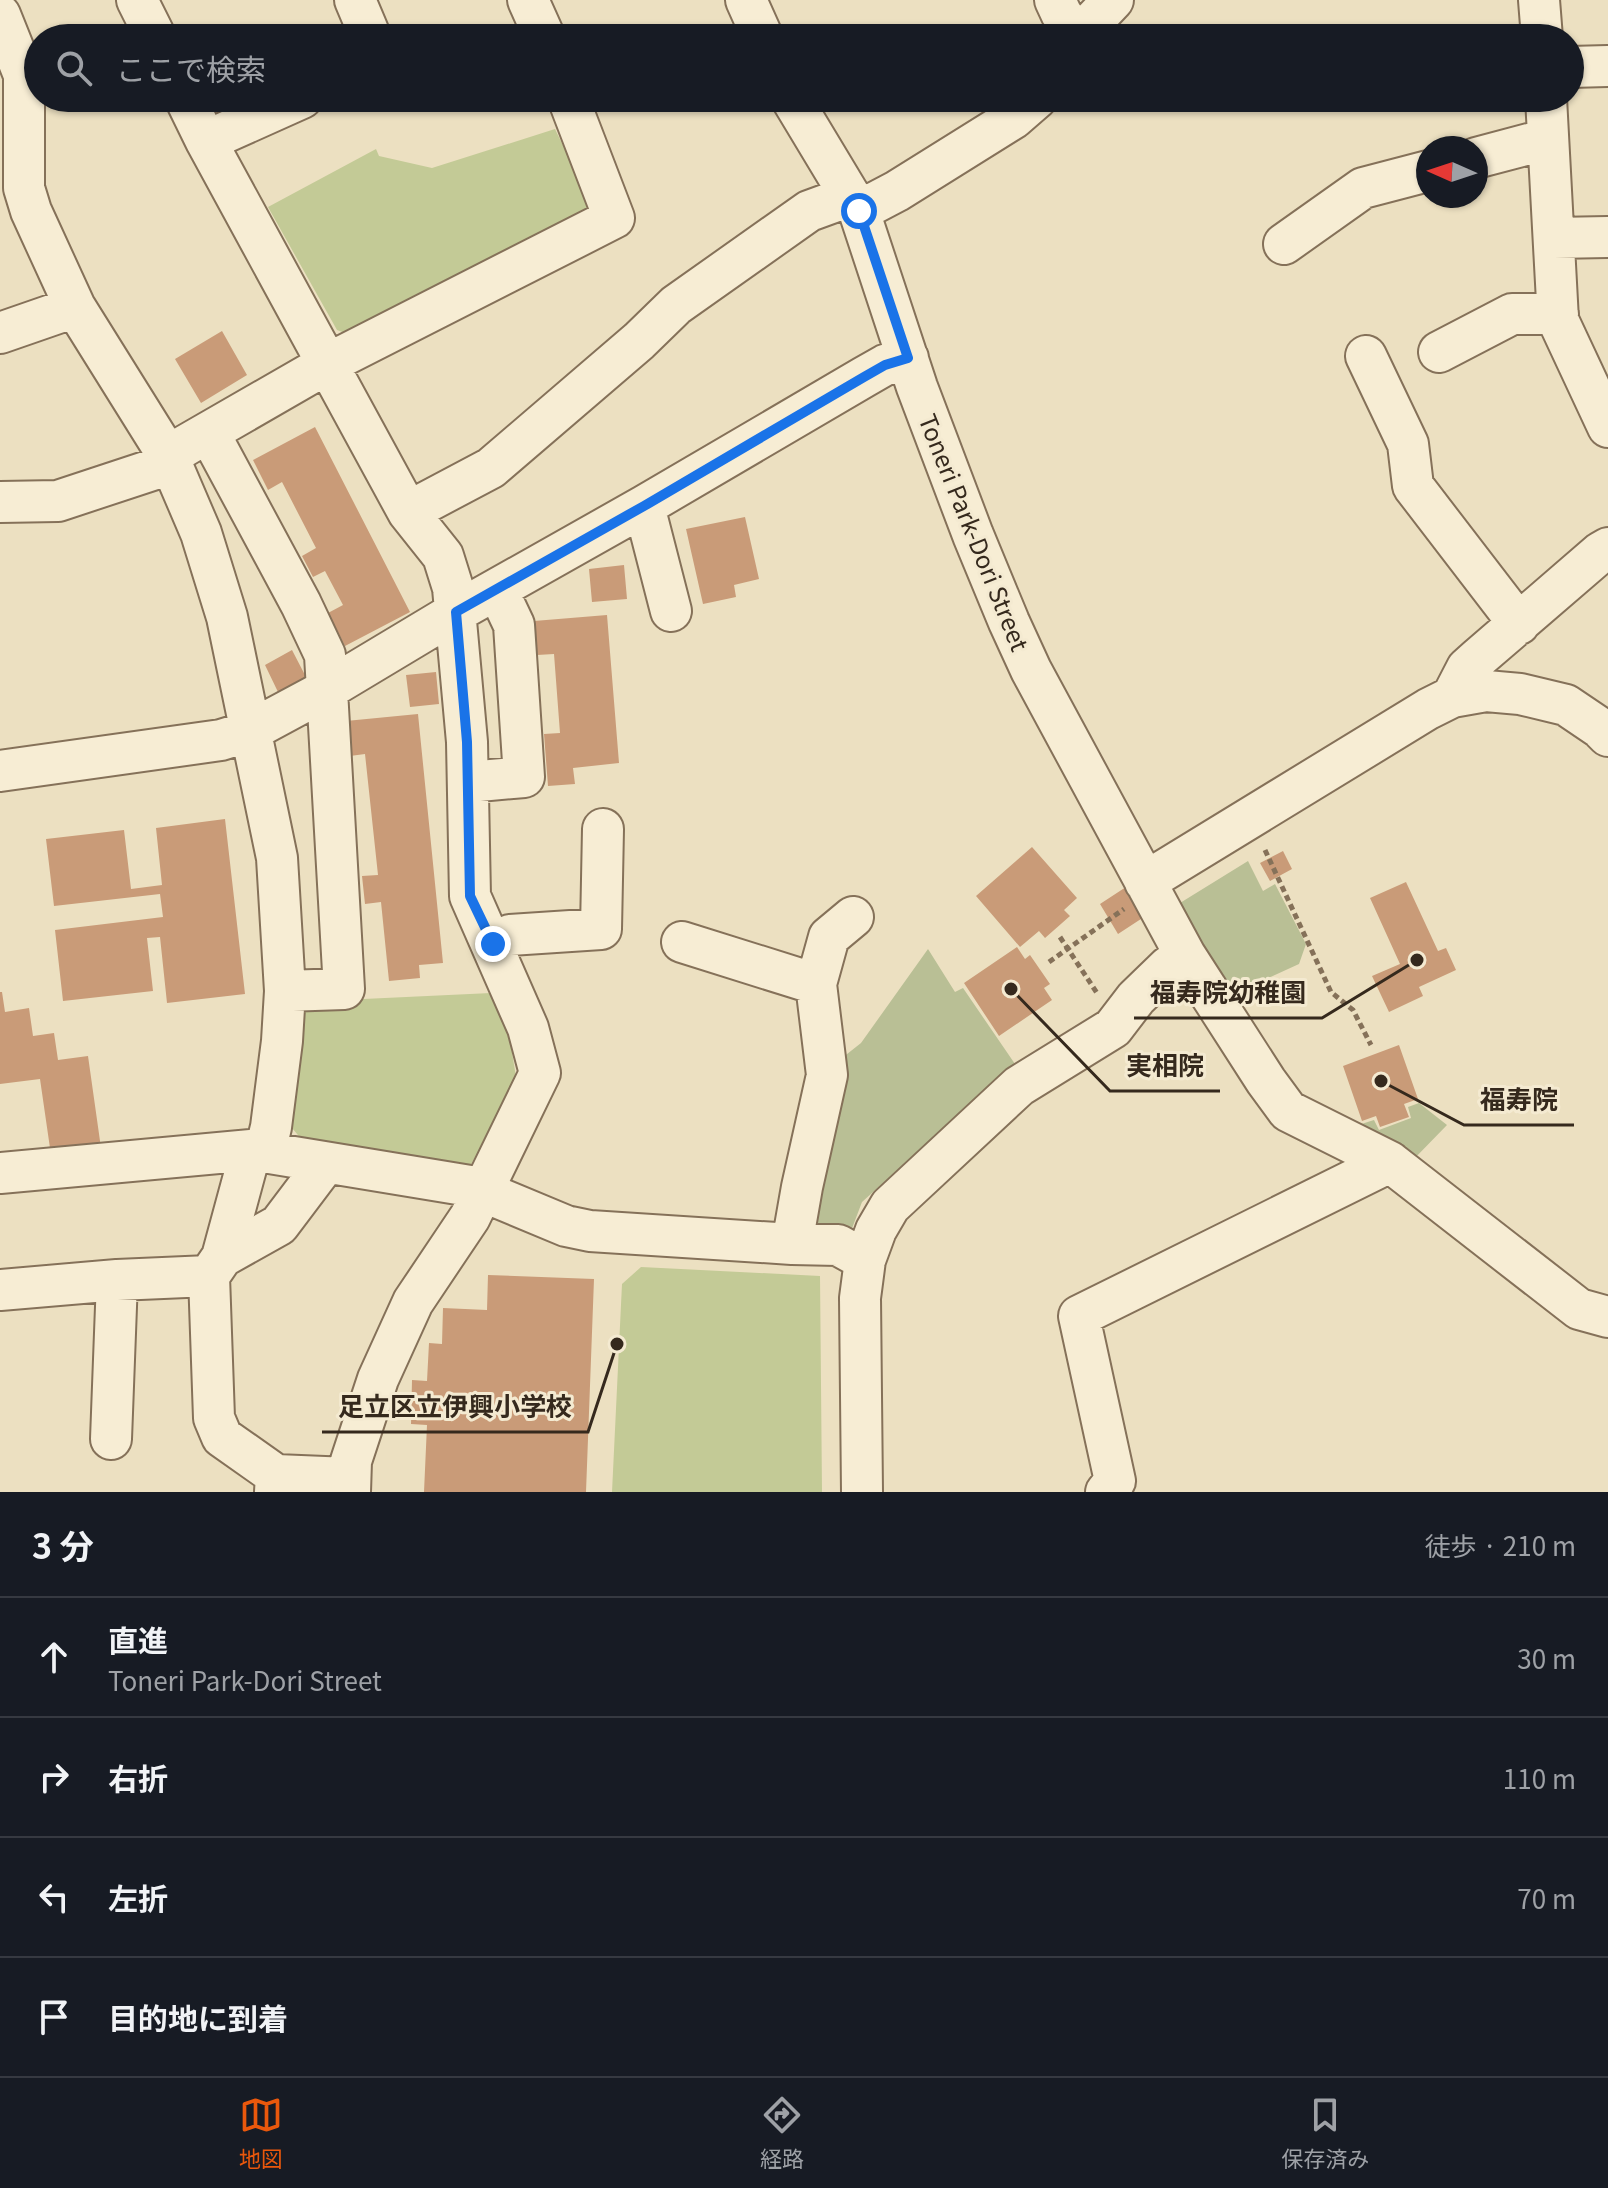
<!DOCTYPE html>
<html lang="ja">
<meta charset="utf-8">
<style>
body{margin:0;font-family:Georgia,"Noto Sans JP",serif;background:#242831;color:#f1f3f6}
.compass{position:absolute;left:1416px;top:136px;width:72px;height:72px;border-radius:50%;background:#171b24;box-shadow:0 2px 6px #0004;rotate:273deg}
.stop{position:absolute;width:24px;height:24px;margin:-18px;border:6px solid #1a73e8;border-radius:50%;background:#fff}
.stop.end{background:#1a73e8;border-color:#fff;box-shadow:0 2px 8px #0008}
.list{margin:0;padding:0;list-style:none}
h2{display:flex;justify-content:space-between;align-items:center;height:104px;margin:0;padding:0 32px;font-size:34px}
h2 small{font-size:26px;font-weight:400;color:#9ea1a6}
.list li{display:grid;grid-template-columns:52px 1fr auto;gap:24px;align-items:center;box-sizing:border-box;height:120px;padding:0 32px;border-top:2px solid #363941}
.list b{display:block;font-size:30px;white-space:nowrap}
.list p{margin:0;font-size:26px;white-space:nowrap;color:#9ea1a6}
.list em{font-size:26px;font-style:normal;color:#9ea1a6}
.icon{flex:none;width:44px;height:44px;fill:none;stroke:currentColor;stroke-width:2;stroke-linecap:round;stroke-linejoin:round}
.map{position:relative;flex:none;width:1608px;height:1492px;overflow:hidden}
.search{position:absolute;background:#171b24;box-shadow:0 2px 6px #0004;left:24px;right:24px;top:24px;height:88px;display:flex;align-items:center;gap:20px;box-sizing:border-box;padding:0 28px;border-radius:44px;color:#9ea1a6;font-size:30px}
.sheet{height:584px;background:#171b24}
nav{display:flex;justify-content:space-around;align-items:center;box-sizing:border-box;height:112px;border-top:2px solid #363941;background:#171b24;font-size:22px;color:#9ea1a6}
nav a{display:grid;justify-items:center;gap:4px}
nav .on{color:#ea580c}
.map>svg:first-child{display:block}
</style>
<div class="map">
<svg width="1608" height="1492" viewBox="0 0 1608 1492">
<rect width="100%" height="100%" fill="#ece0c1"/>
<path fill="#c3ca96" d="M555 129 591 203 585 218 350 335 337 330 268 207 376 149 379 156 432 168Z
M491 993 509 1034 517 1083 470 1166 303 1141 292 1128 300 1024V1002Z
M641 1267 820 1276 822 1492H612L622 1284Z"/>
<path fill="#b9bf95" d="M1248 861 1263 891 1275 884 1306 944 1299 964 1229 996 1180 903Z
M928 949 955 992 963 988 1015 1064 862 1202 851 1231 812 1230 837 1062 861 1043Z
M1419 1103 1447 1125 1411 1162 1352 1127 1374 1120 1379 1130 1411 1118 1408 1107Z"/>
<path fill="#c99b78" d="M222 331 247 375 201 403 175 359Z
M315 427 410 612 345 646 328 613 343 605 325 571 313 577 302 556 316 548 282 482 268 490 253 460Z
M745 517 759 579 734 585 736 597 703 604 686 529Z
M624 565 627 599 592 602 589 569Z
M607 615 619 763 573 768 575 784 548 786 544 734 560 733 554 654 537 655 534 621Z
M292 650 306 677 278 692 265 665Z
M436 672 439 704 410 707 406 675Z
M418 714 443 963 419 965 420 978 389 981 381 902 365 904 362 876 378 875 365 754 350 756 346 721Z
M225 819 245 994 167 1003 160 937 147 938 153 991 63 1001 55 930 163 917 160 894 54 906 46 839 124 830 131 889 162 885 156 828Z
M1032 847 1077 898 1064 910 1070 916 1045 938 1039 931 1020 947 976 896Z
M1283 851 1292 869 1270 881 1260 863Z
M1406 882 1438 951 1446 948 1456 970 1419 987 1423 996 1389 1012 1372 976 1400 964 1370 898Z
M1126 887 1144 917 1118 934 1100 904Z
M1017 947 1025 959 1030 955 1050 984 1044 988 1052 1000 999 1036 964 983Z
M0 992H2L5 1012 29 1008 33 1036 54 1033 58 1060 88 1056 101 1148 51 1155 40 1079 0 1084Z
M1399 1045 1418 1099 1404 1104 1409 1117 1380 1127 1376 1116 1362 1121 1343 1066Z
M488 1275 594 1279 586 1492H424L427 1425 411 1424 412 1380 427 1381 429 1343 442 1344 443 1308 487 1310Z"/>
<g fill="none" stroke-linecap="round" stroke-linejoin="round">
<g stroke="#857159" stroke-width="44">
<path id="minor" d="M137 0 156 38
M355 0 371 38
M528 0 545 38
M746 0 763 38
M1055 0 1061 13 1077 37
M1539 0 1542 38
M0 15 24 75V188L31 211 75 307 168 456 201 533 227 617 277 858 285 991 282 1041 271 1127 265 1152
M1077 38 1113 0
M1570 67 1608 66
M185 98 206 141 408 512 443 556 453 588 467 742 470 896 528 1028 540 1073 470 1217 413 1302 378 1379 351 1461 350 1492
M791 98 859 211 917 387 973 535 1009 622 1031 670 1185 955 1266 1081 1288 1111 1390 1162
M1546 98 1558 320 1608 427
M206 141 302 98
M1476 158 1548 139
M859 211 897 191 1014 118 1037 98
M1554 238 1608 237
M1284 244 1363 188 1428 171
M0 333 75 307
M1439 352 1512 314H1558
M1366 356 1408 444 1413 486 1519 624
M209 433 301 604 325 655 344 989 285 991
M0 502 58 501 158 468 168 456 188 444 327 364 614 218 568 98
M644 506 671 611
M408 512 491 468 639 341 676 305 809 211 850 196
M1452 697 1467 668 1477 659 1601 552 1608 548
M0 771 221 740 250 731 326 690 456 612 644 506 864 377 885 365 908 358
M468 782 524 777 514 625 497 589
M1145 882 1428 709 1452 697 1486 691 1520 694 1566 705 1600 728 1608 736
M682 942 816 984
M493 944 510 935 601 929 603 829
M251 1150 222 1257 209 1276 214 1418 222 1437 276 1475 275 1492
M0 1173 251 1150 470 1186 566 1226 590 1231 792 1244 838 1245 865 1260
M792 1244 802 1187 827 1075 816 984 829 937 853 917
M222 1257 279 1225 319 1172 322 1162
M0 1290 117 1280 209 1276
M111 1439 117 1280
M276 1475 349 1478
M862 1492 860 1298 865 1260 876 1230 890 1206 1019 1086 1113 1028 1136 998 1168 967 1185 955
M1106 1492 1115 1481 1079 1316 1390 1162 1579 1309 1608 1317"/>
</g>
<path stroke="#857159" stroke-width="5" stroke-dasharray="6 4" stroke-linecap="butt" d="M1265 850 1331 992 1353 1010 1371 1045
M1060 937 1097 993
M1049 962 1124 909"/>
<use href="#minor" stroke="#f7edd4" stroke-width="40"/>
</g>
<g fill="none" stroke-linecap="round" stroke-linejoin="round">
<path stroke="#1a73e8" stroke-width="10" d="M493 944 470 896 467 742 456 612 644 506 864 377 885 365 908 358 859 211"/>
</g>
<g text-anchor="middle" dominant-baseline="central" stroke-width="6" stroke-linejoin="round" paint-order="stroke">
<g font-size="24" fill="#35291d" stroke="#f4ead1">
<text transform="translate(975 532) rotate(68)">Toneri Park-Dori Street</text>
</g>
</g>
<path fill="none" stroke="#35291d" stroke-width="3" d="M1417 960L1322 1018H1134M1011 989L1110 1091H1220M1381 1081L1464 1125H1574M617 1344L588 1432H322"/>
<g fill="#35291d" stroke="#f4ead1" stroke-width="3">
<circle cx="1417" cy="960" r="8"/>
<circle cx="1011" cy="989" r="8"/>
<circle cx="1381" cy="1081" r="8"/>
<circle cx="617" cy="1344" r="8"/>
</g>
<g font-size="26" text-anchor="middle" font-weight="bold" fill="#35291d" stroke="#f4ead1" stroke-width="6" stroke-linejoin="round" paint-order="stroke">
<text x="1228" y="1002">福寿院幼稚園</text>
<text x="1165" y="1075">実相院</text>
<text x="1519" y="1109">福寿院</text>
<text x="455" y="1416">足立区立伊興小学校</text>
</g>
</svg>
<svg class="compass" viewBox="-18 -18 36 36"><path d="M0-13l5 13h-10z" fill="#e53935"/><path d="M0 13l5-13h-10z" fill="#9ea1a6"/></svg>
<div class="stop" style="left:859px;top:211px"></div>
<div class="stop end" style="left:493px;top:944px"></div>
<div class="search"><svg class="icon" aria-label="search" viewBox="0 0 24 24"><circle cx="10" cy="10" r="6"/><path d="M15 15l6 6"/></svg>ここで検索</div>
</div>
<section class="sheet">
<h2>3 分<small>徒歩 · 210 m</small></h2>
<ul class="list">
<li><svg class="icon" aria-label="ahead" viewBox="0 0 24 24"><path d="M12 20V5M6 11l6-6 6 6"/></svg><div><b>直進</b><p>Toneri Park-Dori Street</p></div><em>30 m</em></li>
<li><svg class="icon" aria-label="right" viewBox="0 0 24 24"><path d="M7 20v-9h11M14 6l5 5-5 5"/></svg><div><b>右折</b></div><em>110 m</em></li>
<li><svg class="icon" aria-label="left" viewBox="0 0 24 24"><path d="M17 20v-9H6M10 6l-5 5 5 5"/></svg><div><b>左折</b></div><em>70 m</em></li>
<li><svg class="icon" aria-label="arrive" viewBox="0 0 24 24"><path d="M6 21V4h12l-3 4 3 4H6"/></svg><div><b>目的地に到着</b></div></li>
</ul>
</section>
<nav>
<a class="on"><svg class="icon" aria-label="map" viewBox="0 0 24 24"><path d="M3 6l6-2 6 2 6-2v14l-6 2-6-2-6 2zM9 4v14M15 6v14"/></svg>地図</a>
<a><svg class="icon" aria-label="directions" viewBox="0 0 24 24"><path d="M12 3l9 9-9 9-9-9zM9 14v-3h6M13 9l2 2-2 2"/></svg>経路</a>
<a><svg class="icon" aria-label="saved" viewBox="0 0 24 24"><path d="M7 4h10v16l-5-4-5 4z"/></svg>保存済み</a>
</nav>
